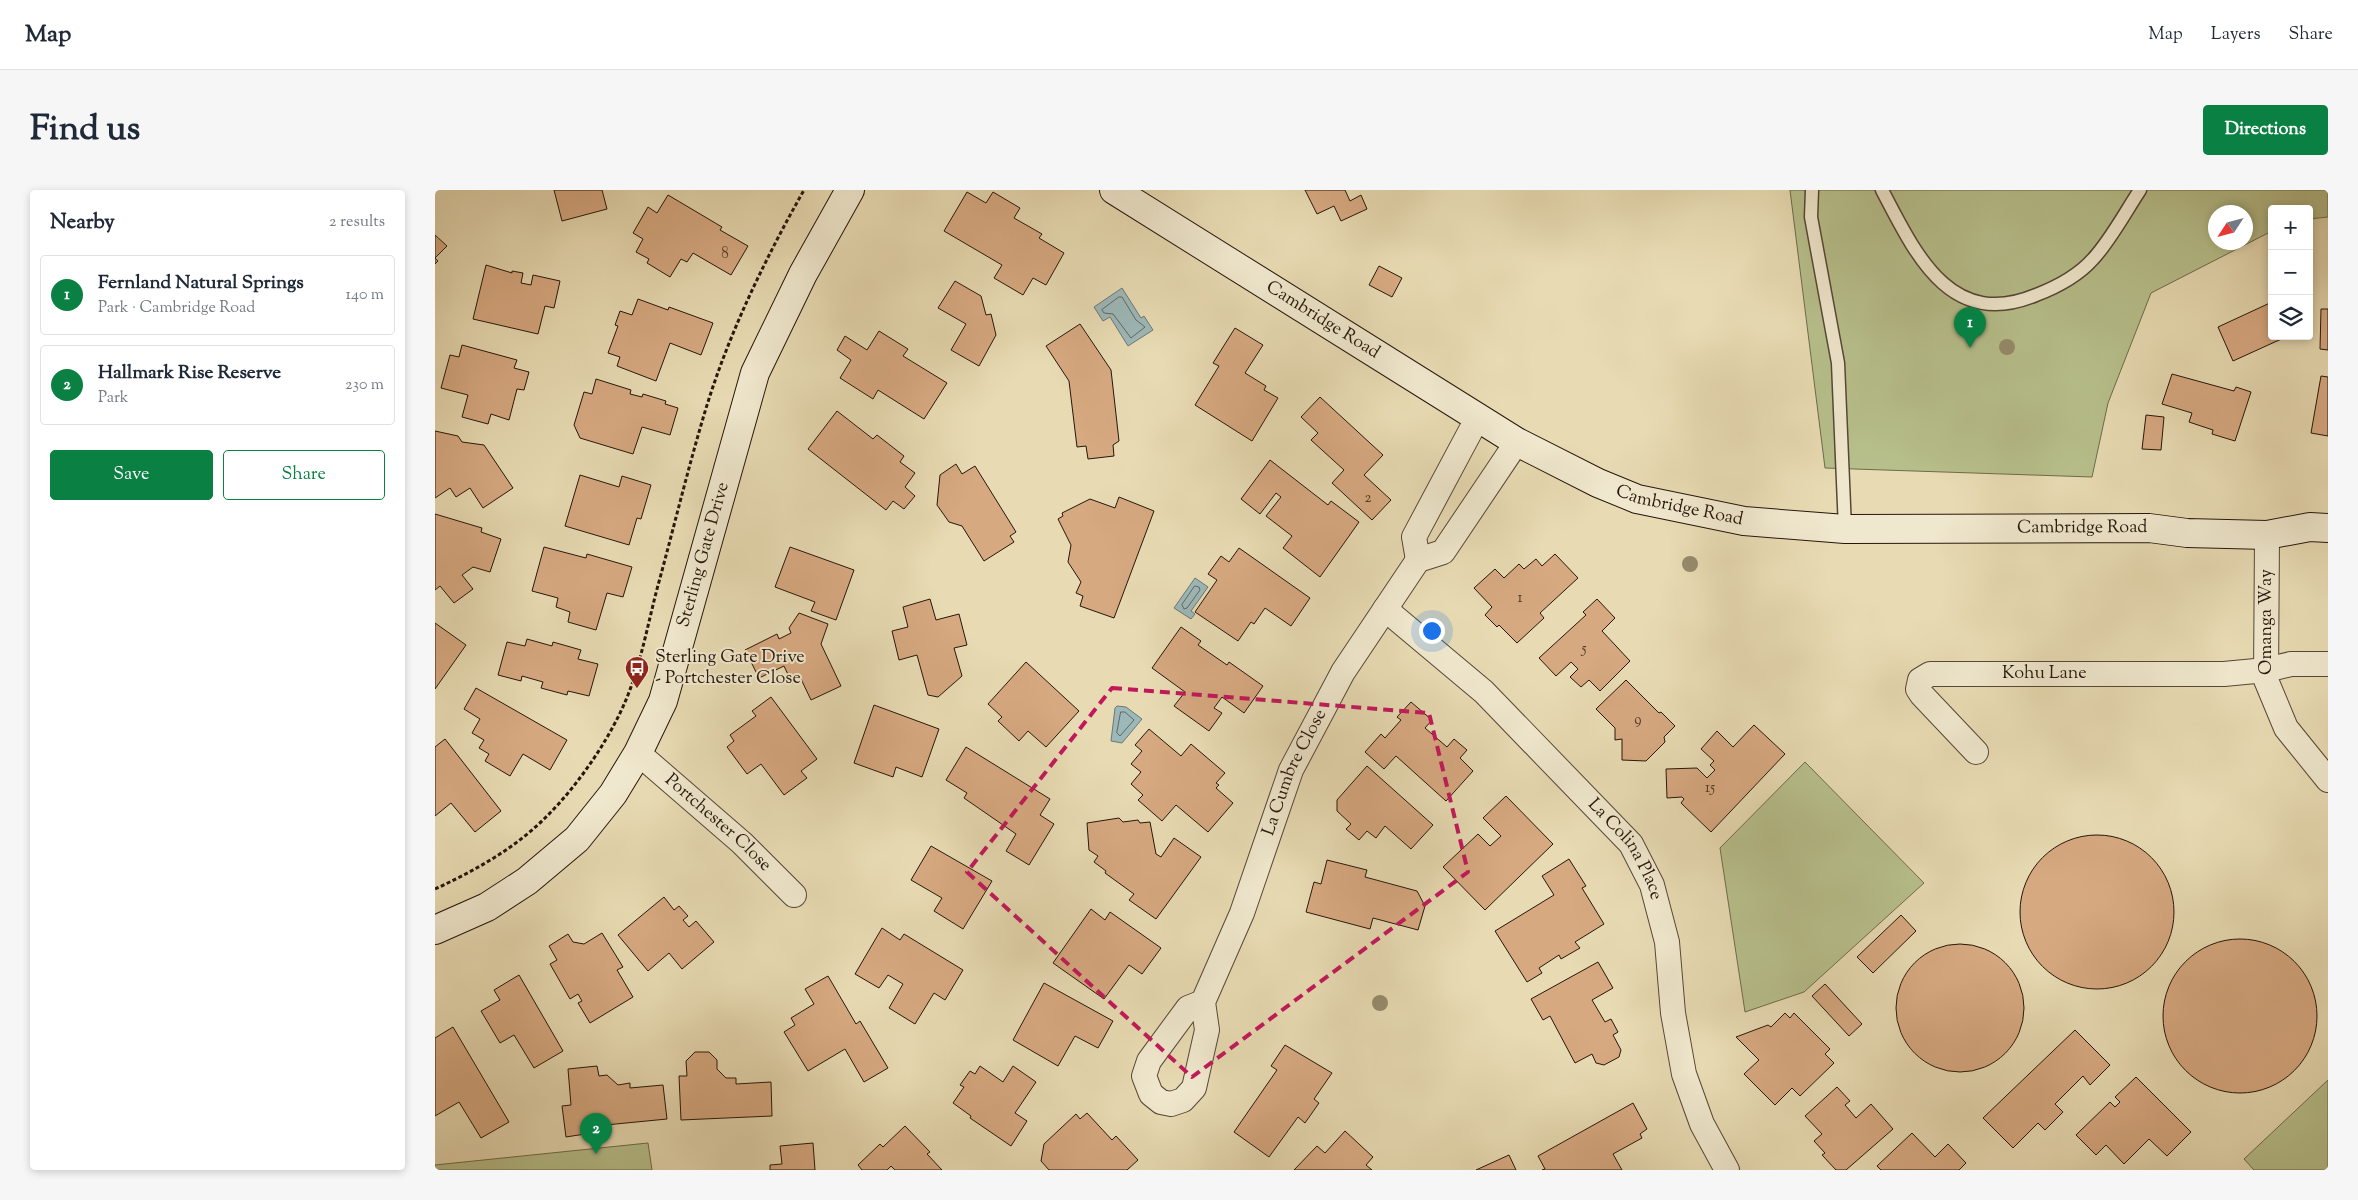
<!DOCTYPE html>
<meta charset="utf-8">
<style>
body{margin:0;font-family:"Sorts Mill Goudy",serif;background:#f6f6f7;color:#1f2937}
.controls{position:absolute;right:15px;top:15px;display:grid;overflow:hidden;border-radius:5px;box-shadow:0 2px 8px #0003}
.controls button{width:45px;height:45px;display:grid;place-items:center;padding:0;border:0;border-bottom:1px solid #e0e1e3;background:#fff;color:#1f2937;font:25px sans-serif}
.compass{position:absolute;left:1773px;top:15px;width:45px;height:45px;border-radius:50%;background:#fff;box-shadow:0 2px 8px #0003;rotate:234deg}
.you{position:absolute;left:996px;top:440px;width:18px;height:18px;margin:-12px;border:4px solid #fff;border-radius:50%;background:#1a73e8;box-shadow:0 0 0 8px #1a73e833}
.badge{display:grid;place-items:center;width:32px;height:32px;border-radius:50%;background:#0b8043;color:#fff;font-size:16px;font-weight:700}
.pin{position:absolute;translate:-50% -41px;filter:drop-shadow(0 1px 2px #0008)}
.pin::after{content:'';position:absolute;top:26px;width:18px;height:15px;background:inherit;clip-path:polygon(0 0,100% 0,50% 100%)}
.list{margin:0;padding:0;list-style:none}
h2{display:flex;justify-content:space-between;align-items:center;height:65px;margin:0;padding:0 20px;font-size:21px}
h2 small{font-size:16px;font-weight:400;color:#747a83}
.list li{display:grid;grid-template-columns:32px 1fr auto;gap:15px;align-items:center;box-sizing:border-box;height:80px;margin:0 10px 10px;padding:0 10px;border:1px solid #e0e1e3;border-radius:5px}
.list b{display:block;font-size:19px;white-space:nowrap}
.list p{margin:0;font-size:16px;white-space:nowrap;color:#747a83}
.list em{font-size:16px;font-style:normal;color:#747a83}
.actions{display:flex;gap:10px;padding:15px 20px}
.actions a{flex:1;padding:11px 0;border:1px solid #0b8043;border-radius:5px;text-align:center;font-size:18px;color:#0b8043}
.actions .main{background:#0b8043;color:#fff}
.icon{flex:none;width:28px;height:28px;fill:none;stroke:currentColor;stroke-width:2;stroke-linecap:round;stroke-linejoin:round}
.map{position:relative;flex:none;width:1893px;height:980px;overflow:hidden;border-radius:5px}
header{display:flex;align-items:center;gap:30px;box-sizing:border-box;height:70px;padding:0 25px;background:#fff;border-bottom:1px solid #e0e1e3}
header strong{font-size:24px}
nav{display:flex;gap:28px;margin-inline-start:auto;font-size:18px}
.intro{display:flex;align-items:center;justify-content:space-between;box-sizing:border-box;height:120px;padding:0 30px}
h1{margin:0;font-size:35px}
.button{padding:12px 22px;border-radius:5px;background:#0b8043;color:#fff;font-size:18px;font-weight:700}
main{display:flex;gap:30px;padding:0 30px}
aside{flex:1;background:#fff;border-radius:5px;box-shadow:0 2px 8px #0003}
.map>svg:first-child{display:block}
</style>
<header>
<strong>Map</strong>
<nav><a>Map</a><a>Layers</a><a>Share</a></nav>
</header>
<div class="intro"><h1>Find us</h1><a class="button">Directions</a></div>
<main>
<aside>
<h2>Nearby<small>2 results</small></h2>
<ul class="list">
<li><span class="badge">1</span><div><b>Fernland Natural Springs</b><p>Park · Cambridge Road</p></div><em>140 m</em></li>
<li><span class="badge">2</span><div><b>Hallmark Rise Reserve</b><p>Park</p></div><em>230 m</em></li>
</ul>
<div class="actions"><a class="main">Save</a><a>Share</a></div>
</aside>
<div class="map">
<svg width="1893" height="980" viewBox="0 0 1893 980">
<rect width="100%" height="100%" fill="#e8dbb3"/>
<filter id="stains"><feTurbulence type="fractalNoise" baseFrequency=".004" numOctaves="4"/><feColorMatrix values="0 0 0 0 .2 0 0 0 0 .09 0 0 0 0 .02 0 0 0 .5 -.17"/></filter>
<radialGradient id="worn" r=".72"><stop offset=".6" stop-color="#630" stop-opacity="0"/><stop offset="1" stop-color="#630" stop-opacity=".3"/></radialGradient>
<path fill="#b7c08c" stroke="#6e6b4c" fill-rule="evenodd" d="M1355 0H1893V27L1874 29V19H1837V41L1716 103 1673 213 1657 287 1390 278ZM1780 22H1810V52H1780Z
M1370 572 1489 693 1369 802 1310 822 1285 658Z
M1893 890V980H1819L1809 969Z
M213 953 217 980H0V975Z"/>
<path fill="#9db8b9" stroke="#6d7774" d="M687 98 706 128 709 126 718 140 693 156 675 127 668 131 659 117Z
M760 388 773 397 756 421 760 424 756 429 739 418Z
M682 516 691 517 707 529 687 553 676 551 680 518Z"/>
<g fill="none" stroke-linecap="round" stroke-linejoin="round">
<path stroke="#626762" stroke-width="1" d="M684 107H687L701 130 710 137 696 148 678 124 669 123 667 120Z
M760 396 764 397 765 400 752 418 749 419 747 415Z
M686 522H690L699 530 685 546 682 543Z"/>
</g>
<path fill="#d7a981" stroke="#26160c" d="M119 0H167L172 19 127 31Z
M870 0H910L915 11 926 5 932 19 906 31 899 16 882 24Z
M532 2 551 13 558 2 585 18 579 28 607 44 604 48 629 63 611 95 598 88 588 105 559 88 567 75 509 41Z
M233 5 287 37 285 40 313 56 296 85 258 63 252 72 246 69 235 87 212 73 214 69 201 62 208 49 198 43 213 17 222 23Z
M0 45 12 56 0 68 3 71 0 74Z
M51 75 77 83V81L88 83 86 93 96 95 98 85 125 91 119 118 110 116 103 144 38 129Z
M944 76 967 88 957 107 934 95Z
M520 91 546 106 551 125 556 124 561 145 544 176 516 160 531 134 503 118Z
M203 109 233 120 234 117 278 133 266 165 235 153 221 191 182 176 185 167 173 163 183 136 180 135 185 121 197 125Z
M1837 112V146H1853L1798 171 1783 137Z
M1886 119H1893V160L1885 159Z
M645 134 676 180 684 251 678 255 679 266 653 269 651 256 642 257 634 191 611 156Z
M800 138 828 155 810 183 831 196 829 200 843 208 817 251 760 215 784 176 778 173Z
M444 141 473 159 468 166 512 193 489 229 443 200 438 209 405 188 416 170 402 160 410 146 432 160Z
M27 155 82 170 79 178 94 182 89 200 82 199 74 230 56 224 53 234 27 227 33 205 6 198 15 165 24 167Z
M1737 184 1799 201 1801 197 1816 202 1800 251 1777 244 1778 240 1754 232 1757 223 1727 214Z
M1886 186 1893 187V246L1876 243Z
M161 189 196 200 195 204 207 207 208 204 231 211 230 214 243 218 235 245 207 237 198 264 145 248 139 235 149 202 157 204Z
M885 207 948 265 929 285 956 310 937 330 897 293 909 280 876 250 883 243 866 227Z
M402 221 438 249 442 245 469 266 465 272 480 283 470 297 480 306 469 319 458 311 451 320 373 259Z
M1711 225 1729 227 1726 260 1707 259Z
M0 241 23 246 27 252 49 255 78 298 48 318 35 298 21 307 15 298 0 308Z
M835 270 893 315 896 311 924 332 885 387 848 358 857 346 831 326 846 307 841 303 825 324 806 309Z
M521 274 527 284 540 276 581 342 575 346 579 352 549 371 527 336 514 332 502 315 505 285Z
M145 285 184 297 187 286 216 295 206 329 202 328 194 355 130 336Z
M684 307 719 321 679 428 645 416 648 406 641 403 646 392 633 372 636 355 623 329 628 326 627 323 655 309 680 318Z
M0 324 47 338 46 342 66 349 55 382 38 377 27 385 38 399 19 413 5 396 0 400Z
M109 357 151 368 152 364 197 377 188 407 172 403 161 440 133 432 135 422 121 417 123 408 97 401Z
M355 357 419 380 401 430 376 421 380 412 340 397Z
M804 358 875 408 856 436 830 418 819 434 816 432 803 451 760 422 782 390 773 384 786 366 794 372Z
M1120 364 1143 388 1105 423 1109 428 1082 453 1064 435 1062 437 1050 425 1057 417 1039 398 1060 379 1069 388 1084 374 1089 379 1101 369 1107 376Z
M495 409 501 430 524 424 532 455 519 458 527 486 503 507 493 505 482 465 464 470 457 441 473 437 468 417Z
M1162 409 1180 428 1167 441 1195 471 1165 501 1154 490 1146 497 1135 487 1143 479 1136 472 1121 486 1104 468 1151 425 1148 422Z
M364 423 393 434 386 454 406 496 376 510 366 489 357 493 349 476 324 488 310 460 342 444 344 449 356 443 354 438Z
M0 433 31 455 0 499Z
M746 437 766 451 763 455 792 475 794 472 828 496 809 523 787 507 779 518 787 523 774 541 739 516 750 502 717 478Z
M92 449 117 456 118 452 146 460 143 469 163 474 154 506 133 501 132 505 106 498 108 492 87 486 86 491 63 485 72 452 90 456Z
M591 472 644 521 611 557 593 541 584 551 563 531 567 527 553 514Z
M1191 490 1224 523 1226 522 1240 536 1229 547 1230 552 1211 571 1187 570V549L1180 550V538L1161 519Z
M41 498 132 550 115 580 88 564 75 586 50 571 54 564 44 558 49 550 37 543 45 529 29 519Z
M336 507 382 569 366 581 372 588 349 605 326 574 312 584 292 557 299 551 295 545 321 526 317 521Z
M976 512 997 530 990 538 1012 557 1019 549 1032 560 1025 568 1038 581 1011 611 961 566 949 579 930 562 946 544 950 548 966 530 962 527Z
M439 515 504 539 487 587 461 577 458 587 419 573Z
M1319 535 1350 564 1276 642 1246 613 1249 609 1247 607 1232 608 1231 579 1262 578 1272 588 1280 580 1275 575 1279 571 1266 559 1282 541 1298 557Z
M714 539 746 566 756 554 790 583 781 593 784 595 781 598 798 613 773 642 741 615 727 631 703 610 708 605 696 594 706 582 696 574 707 561 700 555Z
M10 549 66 621 40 642 16 613 0 626V557Z
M531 557 615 609 605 625 619 634 594 675 571 661 581 644 529 608 532 603 511 590Z
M932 576 998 635 976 659 950 636 941 648 932 641 924 650 911 639 916 634 902 621V610Z
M1071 606 1118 654 1050 720 1008 677 1043 644 1055 656 1066 646 1048 628Z
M684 628 688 632 703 630 705 633 715 632 721 664 726 667 739 648 766 667 721 729 694 710 699 704 670 683 671 681 659 672 663 666 654 660 652 633Z
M1585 722a77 77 0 1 1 154 0a77 77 0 1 1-154 0Z
M496 656 557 691 528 739 499 721 507 708 476 690Z
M1134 669 1151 696 1147 698 1169 734 1140 752 1145 758 1126 769 1124 765 1104 778 1107 783 1092 792 1060 741 1119 705 1107 686Z
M892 670 932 680 930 687 982 701 990 716 983 740 938 728 935 739 871 722 879 692 886 694Z
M229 707 239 720 244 716 253 726 248 730 254 737 261 731 279 752 247 779 234 763 213 781 183 745Z
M656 719 670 730 675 722 726 758 707 784 694 775 669 809 618 773Z
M1466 725 1481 741 1438 783 1422 767Z
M447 738 465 750 469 744 528 780 510 810 499 803 480 834 454 818 468 794 453 785 444 798 420 784Z
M167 743 188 777 182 780 198 807 155 833 143 813 147 811 143 804 135 809 115 774 122 770 114 756 133 744 138 752 149 754Z
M1728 826a77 77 0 1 1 154 0a77 77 0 1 1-154 0Z
M1461 818a64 64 0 1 1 128 0a64 64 0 1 1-128 0Z
M1163 772 1178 798 1157 810 1170 832 1176 829 1183 842 1178 845 1186 860 1184 867 1169 875 1161 873 1157 864 1140 873 1115 826 1108 830 1096 809Z
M84 785 128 861 99 878 79 845 65 853 46 821 65 810 59 800Z
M393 786 421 834 425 831 453 878 429 892 410 859 373 881 349 842 360 835 356 828 379 814 370 799Z
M609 793 678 831 663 858 640 846 623 876 578 850Z
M1390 794 1427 834 1414 846 1377 806Z
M1350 823 1355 828 1359 823 1395 859 1390 864 1399 873 1365 906 1357 898 1340 915 1309 884 1324 870 1301 847 1333 835 1336 837Z
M18 837 74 932 46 948 24 912 0 926V848Z
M1640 840 1675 875 1655 895 1648 886 1620 914 1628 922 1610 940 1603 933 1578 958 1548 928Z
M850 855 897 883 879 909 884 913 870 933 863 927 834 967 799 942 842 880 836 876Z
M260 862H274L282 870V879L291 888H301V894L336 892 337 926 246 930 244 886H252L251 871Z
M162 876 164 886 172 885 183 895 195 893V898L228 895 232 929 150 937V944L131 947 127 916 136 915 133 879Z
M545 876 568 892 578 876 601 892 580 923 592 931 576 956 535 928 536 926 518 913 529 897 525 895 535 881 540 884Z
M1701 887 1756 942 1732 966 1714 949 1689 974 1671 955 1661 965 1641 945 1675 912 1680 917 1685 912 1680 907Z
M1402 897 1415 911 1410 915 1421 928 1436 914 1458 939 1411 980H1401L1387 965 1390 963 1379 951 1387 944 1370 926Z
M1198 913 1212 939 1205 944 1207 948 1178 964 1187 980H1107L1110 979 1103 966Z
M652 923 677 950 681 946 703 970 692 980H614L606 971 609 954 641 924 645 929Z
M470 936 495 962 492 964 507 980H460L456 976 452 980H427L423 975 445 954 448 957Z
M910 941 938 967 931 975 937 980H859L882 956 890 963Z
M1477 943 1500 967 1513 954 1531 973 1524 980H1446L1442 976Z
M378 953 380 980H335V975L347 974 345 956Z
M1074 965 1081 980H1041Z"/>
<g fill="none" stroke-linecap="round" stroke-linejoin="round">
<g stroke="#564736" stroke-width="15">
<path id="lane" d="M1377 0 1376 27 1403 173 1410 339
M1447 0C1480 63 1515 141 1601 105 1622 97 1642 87 1658 69 1675 51 1691 21 1705 0"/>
</g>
<g stroke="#564736" stroke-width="26">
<g id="street">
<path d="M1832 345 1831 490 1851 538 1893 590"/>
<path d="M983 370 979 347 1043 227"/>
<path id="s1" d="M950 419 1049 502 1196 654 1217 695 1232 752 1238 823 1249 884 1267 934 1292 980"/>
<path id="s2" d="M1541 562 1487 505 1483 499 1485 490 1495 484H1789L1831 480 1856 474H1893"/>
<path id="s3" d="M203 563 307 653 359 705"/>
<path id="s4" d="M768 812 753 818 714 871 709 886 716 904 726 912 736 914 748 910 759 898 772 840 768 812 807 723 856 580 908 482 983 370 1008 362 1082 252"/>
</g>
</g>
<g stroke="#26160c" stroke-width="30">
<g id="secondary">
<path id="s5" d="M679 0 1082 252 1163 293 1202 309 1309 331 1410 339 1714 338 1752 343 1832 345 1875 337 1893 338"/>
<path id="s6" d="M0 740 52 717 92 691 142 649 178 604 203 563 228 511 320 183 368 84 415 0"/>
</g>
</g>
<path stroke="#26160c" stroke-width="3" stroke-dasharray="4 2.5" stroke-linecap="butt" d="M0 699C39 681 79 659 110 628 145 594 183 538 198 491 208 461 214 430 222 399 238 341 252 282 269 225 292 147 329 71 369 0"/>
<use href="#lane" stroke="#f0e8ce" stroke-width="12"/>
<use href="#street" stroke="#f0e8ce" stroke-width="24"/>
<use href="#secondary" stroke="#f0e8ce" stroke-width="28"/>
</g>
<g fill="#968b6c">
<circle cx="1572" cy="157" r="8"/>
<circle cx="1255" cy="374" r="8"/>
<circle cx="945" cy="813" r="8"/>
</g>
<path fill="none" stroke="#c2185b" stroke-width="4" stroke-dasharray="10 6" stroke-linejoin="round" d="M677 498 994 523 1033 682 757 887 532 682Z"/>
<defs>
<g id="bus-pin" transform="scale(1.25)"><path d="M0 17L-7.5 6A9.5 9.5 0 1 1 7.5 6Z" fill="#8f2418" stroke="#f0e8ce"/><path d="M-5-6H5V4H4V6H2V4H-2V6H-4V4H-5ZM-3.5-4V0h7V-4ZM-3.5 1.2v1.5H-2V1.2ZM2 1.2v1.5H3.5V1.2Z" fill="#fff"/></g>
</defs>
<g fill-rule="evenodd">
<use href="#bus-pin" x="202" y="478"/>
</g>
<g text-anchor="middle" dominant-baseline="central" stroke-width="4" stroke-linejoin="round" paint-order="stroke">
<g font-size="15" fill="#523b29">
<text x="290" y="64">8</text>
<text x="933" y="308">2</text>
<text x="1085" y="408">1</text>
<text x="1149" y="459">5</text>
<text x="1203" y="530">9</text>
<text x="1275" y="598">15</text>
</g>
<g font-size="18" fill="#26160c" stroke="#f0e8ce">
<text stroke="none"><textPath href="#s5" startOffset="246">Cambridge Road</textPath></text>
<text stroke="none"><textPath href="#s5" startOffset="651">Cambridge Road</textPath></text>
<text stroke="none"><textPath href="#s5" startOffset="1056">Cambridge Road</textPath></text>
<text stroke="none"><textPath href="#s6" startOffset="485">Sterling Gate Drive</textPath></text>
<text transform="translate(1832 432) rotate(-90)">Omanga Way</text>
<text stroke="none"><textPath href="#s2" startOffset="221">Kohu Lane</textPath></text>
<text stroke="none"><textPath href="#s4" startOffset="504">La Cumbre Close</textPath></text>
<text stroke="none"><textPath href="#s3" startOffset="106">Portchester Close</textPath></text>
<text stroke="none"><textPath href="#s1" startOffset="342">La Colina Place</textPath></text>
</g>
<g font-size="18" fill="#26160c" stroke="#f0e8ce" text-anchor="start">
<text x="220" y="468">Sterling Gate Drive<tspan x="220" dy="21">- Portchester Close</tspan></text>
</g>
</g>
<rect width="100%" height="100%" filter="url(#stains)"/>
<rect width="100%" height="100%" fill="url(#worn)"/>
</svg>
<div class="controls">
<button>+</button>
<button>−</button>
<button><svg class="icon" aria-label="layers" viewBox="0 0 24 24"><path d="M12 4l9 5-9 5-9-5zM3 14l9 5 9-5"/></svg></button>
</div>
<svg class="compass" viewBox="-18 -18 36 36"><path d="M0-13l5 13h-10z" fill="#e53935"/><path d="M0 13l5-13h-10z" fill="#747a83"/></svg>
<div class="you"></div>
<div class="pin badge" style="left:1535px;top:158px">1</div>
<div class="pin badge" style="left:161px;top:964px">2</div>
</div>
</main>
